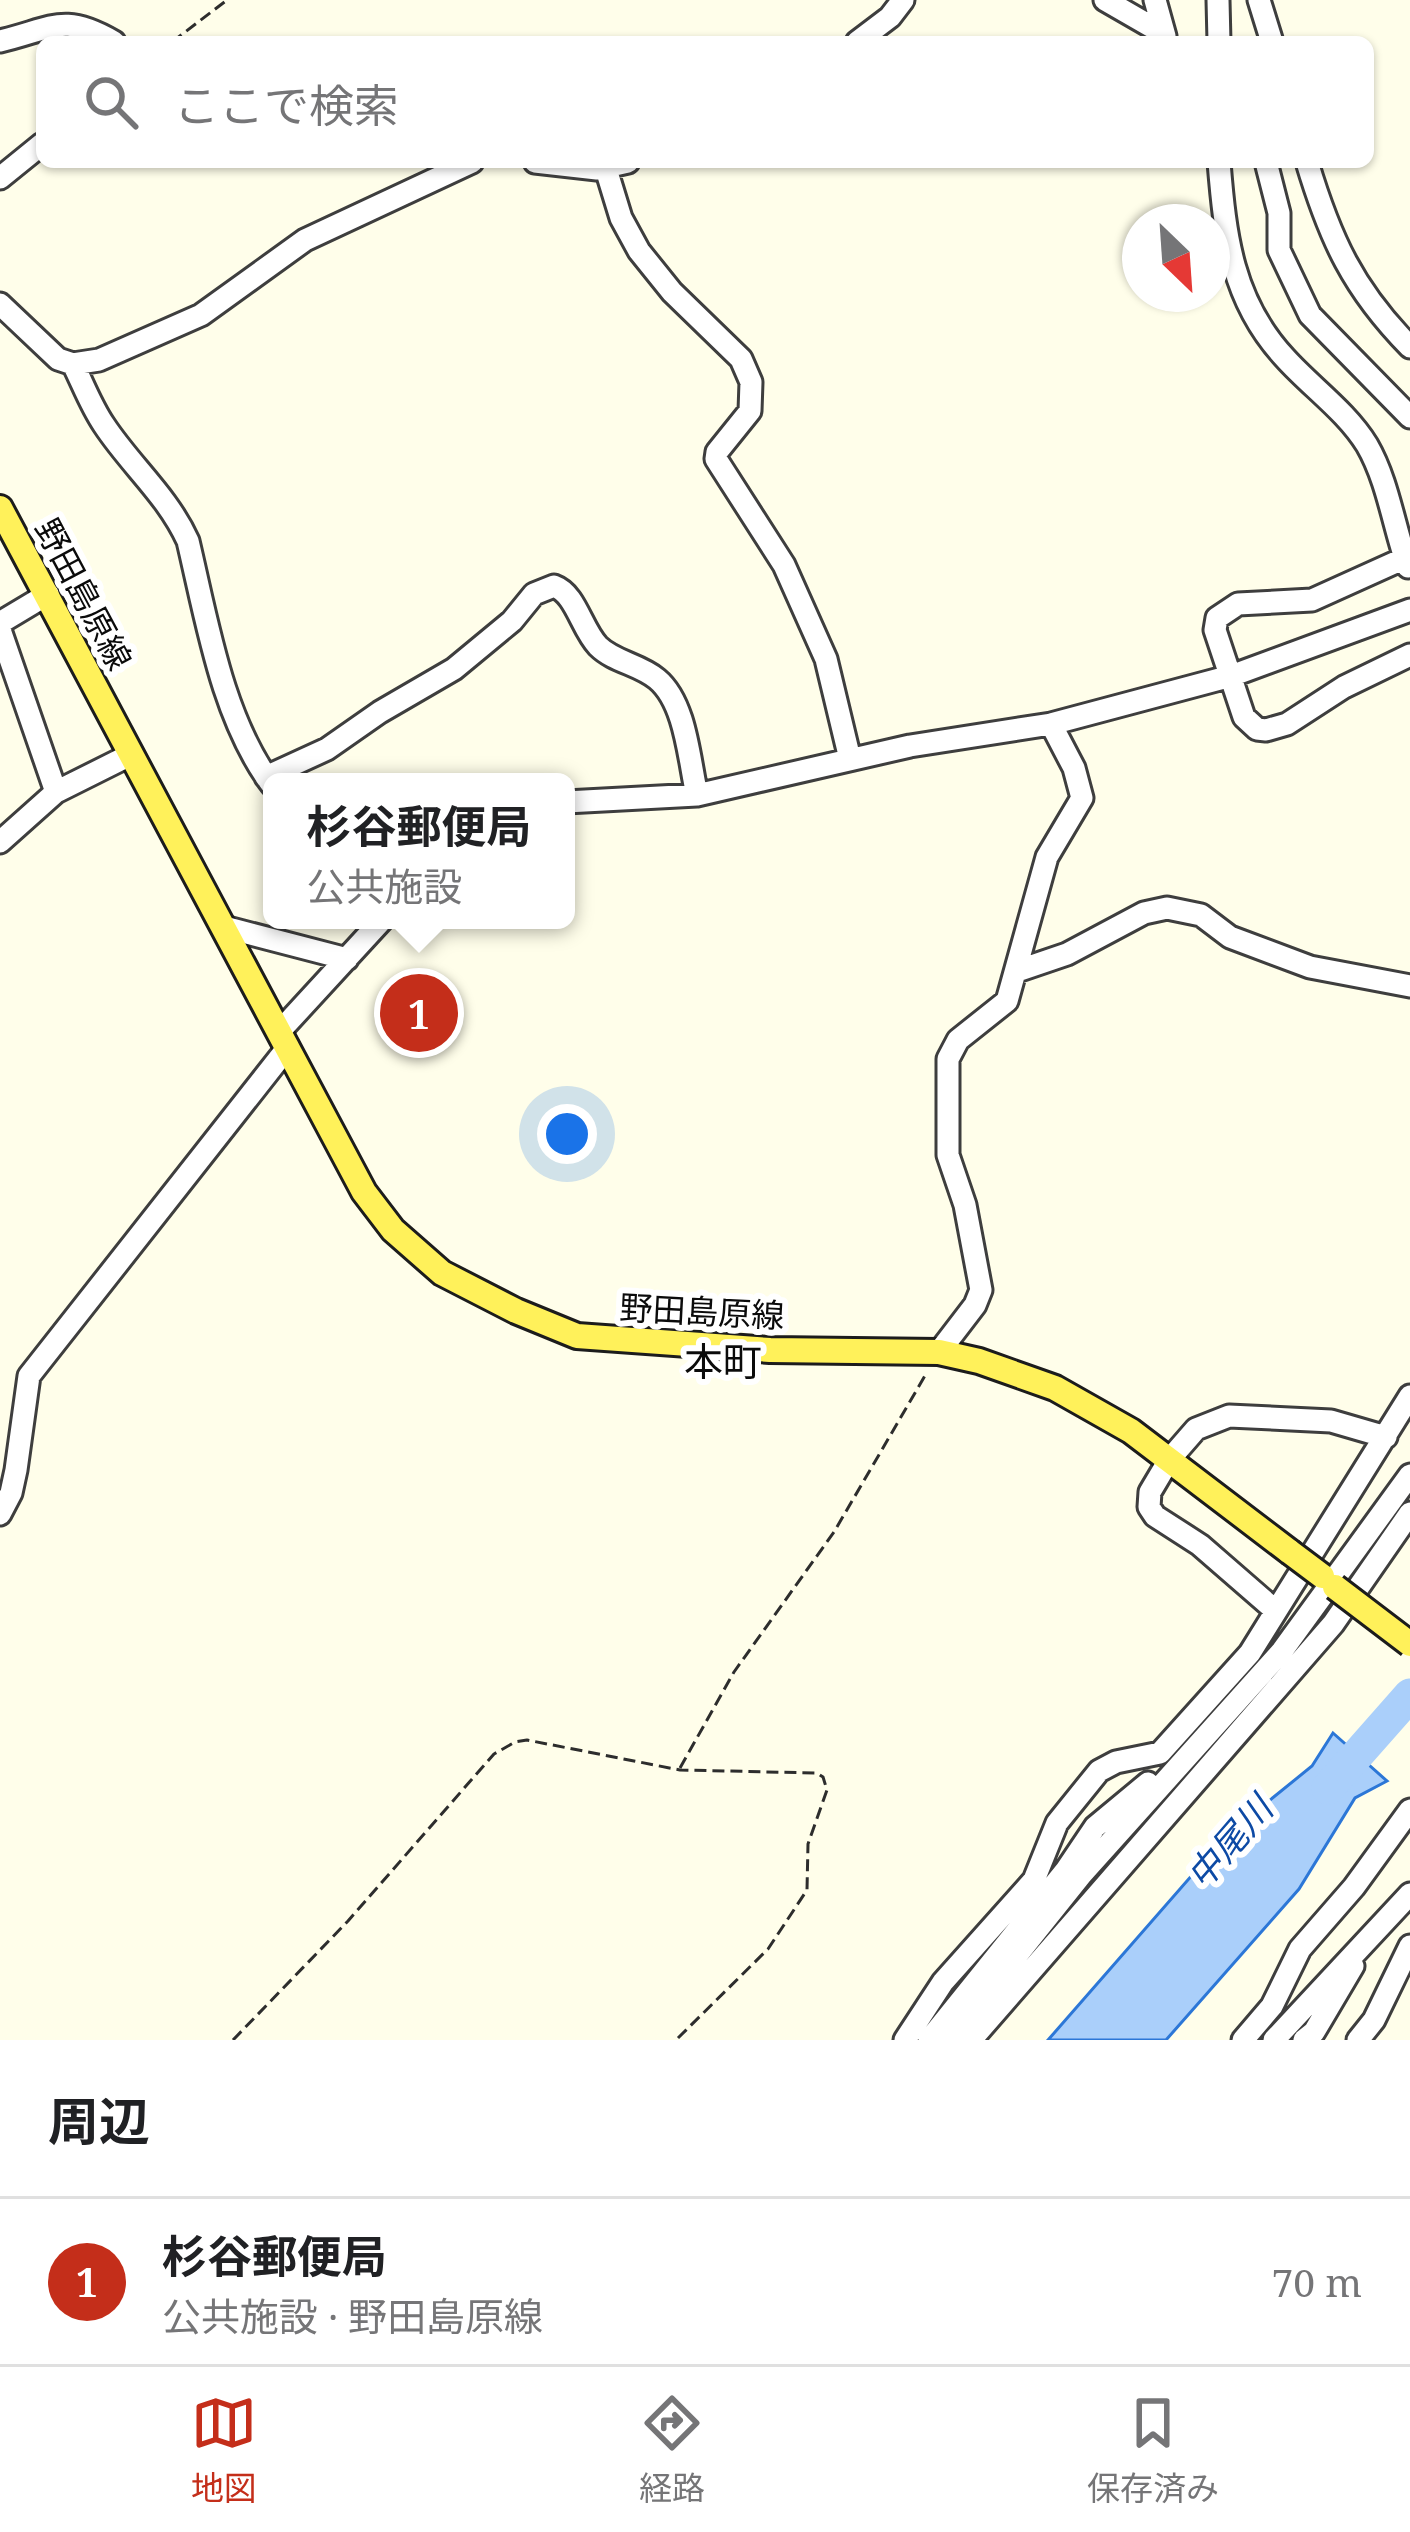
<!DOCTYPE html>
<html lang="ja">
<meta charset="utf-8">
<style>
body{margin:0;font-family:"Noto Serif","Noto Sans JP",serif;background:#f2f2f2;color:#202124}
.compass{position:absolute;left:1122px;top:204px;width:108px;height:108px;border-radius:50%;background:#fff;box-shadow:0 3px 9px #0004;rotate:155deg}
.you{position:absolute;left:567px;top:1134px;width:42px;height:42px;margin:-30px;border:9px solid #fff;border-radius:50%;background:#1a73e8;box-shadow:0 0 0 18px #1a73e833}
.badge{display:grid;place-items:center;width:78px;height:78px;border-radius:50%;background:#c42e1a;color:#fff;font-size:39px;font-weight:700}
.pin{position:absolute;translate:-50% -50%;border:6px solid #fff;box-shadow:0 3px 12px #0006}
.popup{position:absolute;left:263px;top:773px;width:312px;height:156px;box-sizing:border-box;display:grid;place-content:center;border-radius:18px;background:#fff;filter:drop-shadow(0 3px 9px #0005);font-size:39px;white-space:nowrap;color:#757577}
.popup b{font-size:45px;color:#202124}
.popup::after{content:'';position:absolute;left:50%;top:100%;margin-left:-24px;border:24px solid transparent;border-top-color:#fff}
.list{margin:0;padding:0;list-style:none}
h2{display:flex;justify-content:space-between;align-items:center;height:156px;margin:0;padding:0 48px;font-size:51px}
h2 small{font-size:39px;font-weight:400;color:#757577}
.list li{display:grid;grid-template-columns:78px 1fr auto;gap:36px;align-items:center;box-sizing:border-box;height:168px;padding:0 48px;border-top:3px solid #e0e0e0}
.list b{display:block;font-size:45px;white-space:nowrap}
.list p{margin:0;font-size:39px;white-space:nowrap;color:#757577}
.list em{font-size:39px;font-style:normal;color:#757577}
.icon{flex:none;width:66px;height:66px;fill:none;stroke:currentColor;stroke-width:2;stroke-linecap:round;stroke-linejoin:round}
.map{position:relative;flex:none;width:1410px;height:2040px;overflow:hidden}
.search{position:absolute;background:#fff;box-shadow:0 3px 9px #0004;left:36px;right:36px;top:36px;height:132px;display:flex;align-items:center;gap:30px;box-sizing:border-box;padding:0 42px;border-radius:18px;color:#757577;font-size:45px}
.sheet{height:324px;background:#fff}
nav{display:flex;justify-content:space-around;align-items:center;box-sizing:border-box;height:168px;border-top:3px solid #e0e0e0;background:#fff;font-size:33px;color:#757577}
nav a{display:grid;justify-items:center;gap:6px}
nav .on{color:#c42e1a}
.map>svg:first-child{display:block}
</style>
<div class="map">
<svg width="1410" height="2040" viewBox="0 0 1410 2040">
<rect width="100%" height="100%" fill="#fffeea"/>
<path fill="#aacffa" stroke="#2c77d7" stroke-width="3" d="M1333 1733 1387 1781 1355 1798 1299 1889 1166 2040H1048L1228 1834 1312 1766Z"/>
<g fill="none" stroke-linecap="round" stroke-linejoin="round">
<path stroke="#aacffa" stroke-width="33" d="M1328 1788 1410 1695"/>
<g stroke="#3e3e3e" stroke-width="27">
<path id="minor" d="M1105 0 1164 34
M1155 0 1165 36
M1218 0 1219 42
M1259 0 1272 42
M0 41C52 29 63 12 114 42
M857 42 890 17 903 0
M535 162 597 169 628 162
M1219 162C1225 236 1232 301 1285 358 1311 387 1346 411 1367 445 1388 481 1394 528 1408 567
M1266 162 1279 213V250L1310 315 1410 417
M1307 162C1330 239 1353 289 1410 347
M606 169 621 218 639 251 672 292 741 359 751 382 750 411 717 452 716 459 784 565 826 659 850 759
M0 178 42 144
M0 304 58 359 73 364 99 360 201 315 305 240 472 162
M73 364C83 384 91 406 104 425 131 466 167 495 188 541 207 621 222 718 272 785
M1405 558 1312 600 1238 604 1217 618 1215 630 1244 717 1257 729 1266 730 1287 724 1344 687 1410 655
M48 594 3 621 0 630 56 792
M266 777 327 749 380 712 454 669 512 621 534 594 554 586C576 594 581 628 598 646 614 662 639 664 657 679 686 703 689 760 697 795
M566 802 697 795 910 746 1051 724 1231 676 1410 610
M0 842 56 792 132 754
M224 927 347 959
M1017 971 1067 954 1144 913 1167 908 1201 915 1230 937 1310 967 1410 986
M280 1031 382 920
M939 1352 975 1305 981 1290 965 1205 948 1155V1059L958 1040 1007 1001 1047 857 1082 798 1074 768 1051 724
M0 1514 11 1493 16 1470 29 1376 288 1047
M1276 1611 1200 1545 1155 1516 1149 1507 1150 1492 1169 1460 1196 1429 1229 1416 1331 1421 1386 1437
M905 2040 943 1982 1034 1880 1057 1823 1099 1771 1116 1762 1160 1753 1250 1653 1410 1396
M929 2040 1066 1870 1095 1827 1148 1783
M949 2040 1082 1874 1282 1651 1410 1475
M971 2040 1333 1624 1410 1513
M1243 2040 1272 2006 1300 1949 1354 1887 1410 1810
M1274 2040 1410 1894
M1304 2040 1314 2032 1353 1966
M1358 2040 1374 2020 1410 1946"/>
</g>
<g stroke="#1c1c1c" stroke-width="30">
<path id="major" d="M0 508 364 1192 393 1230 442 1273 516 1311 577 1336 770 1350 939 1352 979 1361 1055 1388 1131 1431 1290 1552"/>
</g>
<path stroke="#2d2d2d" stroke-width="3" stroke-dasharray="12 6" stroke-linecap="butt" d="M172 42 227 0
M680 1768 734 1672 834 1532 926 1374
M233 2040 348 1921 494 1754 515 1742 527 1740 680 1770 817 1773 823 1777 827 1790 808 1844 807 1890 768 1949 676 2040"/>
<use href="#minor" stroke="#fff" stroke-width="21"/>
<use href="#major" stroke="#fff15a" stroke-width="24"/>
<g stroke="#1c1c1c" stroke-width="30" stroke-linecap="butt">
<path id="major-bridge" d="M1290 1552 1322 1576
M1335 1587 1410 1644"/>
</g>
<use href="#major-bridge" stroke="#fff15a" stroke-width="24"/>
</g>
<g text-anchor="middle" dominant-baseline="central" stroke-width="12" stroke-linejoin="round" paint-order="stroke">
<g font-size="33" fill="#0b0b0b" stroke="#fff">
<text transform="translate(84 594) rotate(62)">野田島原線</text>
<text transform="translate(702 1311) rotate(3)">野田島原線</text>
</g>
<g font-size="36" font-style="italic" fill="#0d4aa5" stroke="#fff">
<text transform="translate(1229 1842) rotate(-49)">中尾川</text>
</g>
<g font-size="39" fill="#0b0b0b" stroke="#fff">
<text x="723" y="1360">本町</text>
</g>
</g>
</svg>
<svg class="compass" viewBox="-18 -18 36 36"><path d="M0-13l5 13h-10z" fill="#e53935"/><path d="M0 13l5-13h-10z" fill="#757577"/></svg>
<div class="you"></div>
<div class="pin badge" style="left:419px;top:1013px">1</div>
<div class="popup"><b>杉谷郵便局</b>公共施設</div>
<div class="search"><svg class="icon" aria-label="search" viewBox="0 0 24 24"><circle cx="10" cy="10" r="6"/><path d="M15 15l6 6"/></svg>ここで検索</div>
</div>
<section class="sheet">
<h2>周辺<small></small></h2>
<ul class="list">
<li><span class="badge">1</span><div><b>杉谷郵便局</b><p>公共施設 · 野田島原線</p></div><em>70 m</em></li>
</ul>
</section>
<nav>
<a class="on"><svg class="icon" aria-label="map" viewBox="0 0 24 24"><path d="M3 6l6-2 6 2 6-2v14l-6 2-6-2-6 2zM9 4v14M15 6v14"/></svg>地図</a>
<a><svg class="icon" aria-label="directions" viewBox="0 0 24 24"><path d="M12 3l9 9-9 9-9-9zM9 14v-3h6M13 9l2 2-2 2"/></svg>経路</a>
<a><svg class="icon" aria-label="saved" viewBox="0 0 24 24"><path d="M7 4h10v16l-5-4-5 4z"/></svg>保存済み</a>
</nav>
